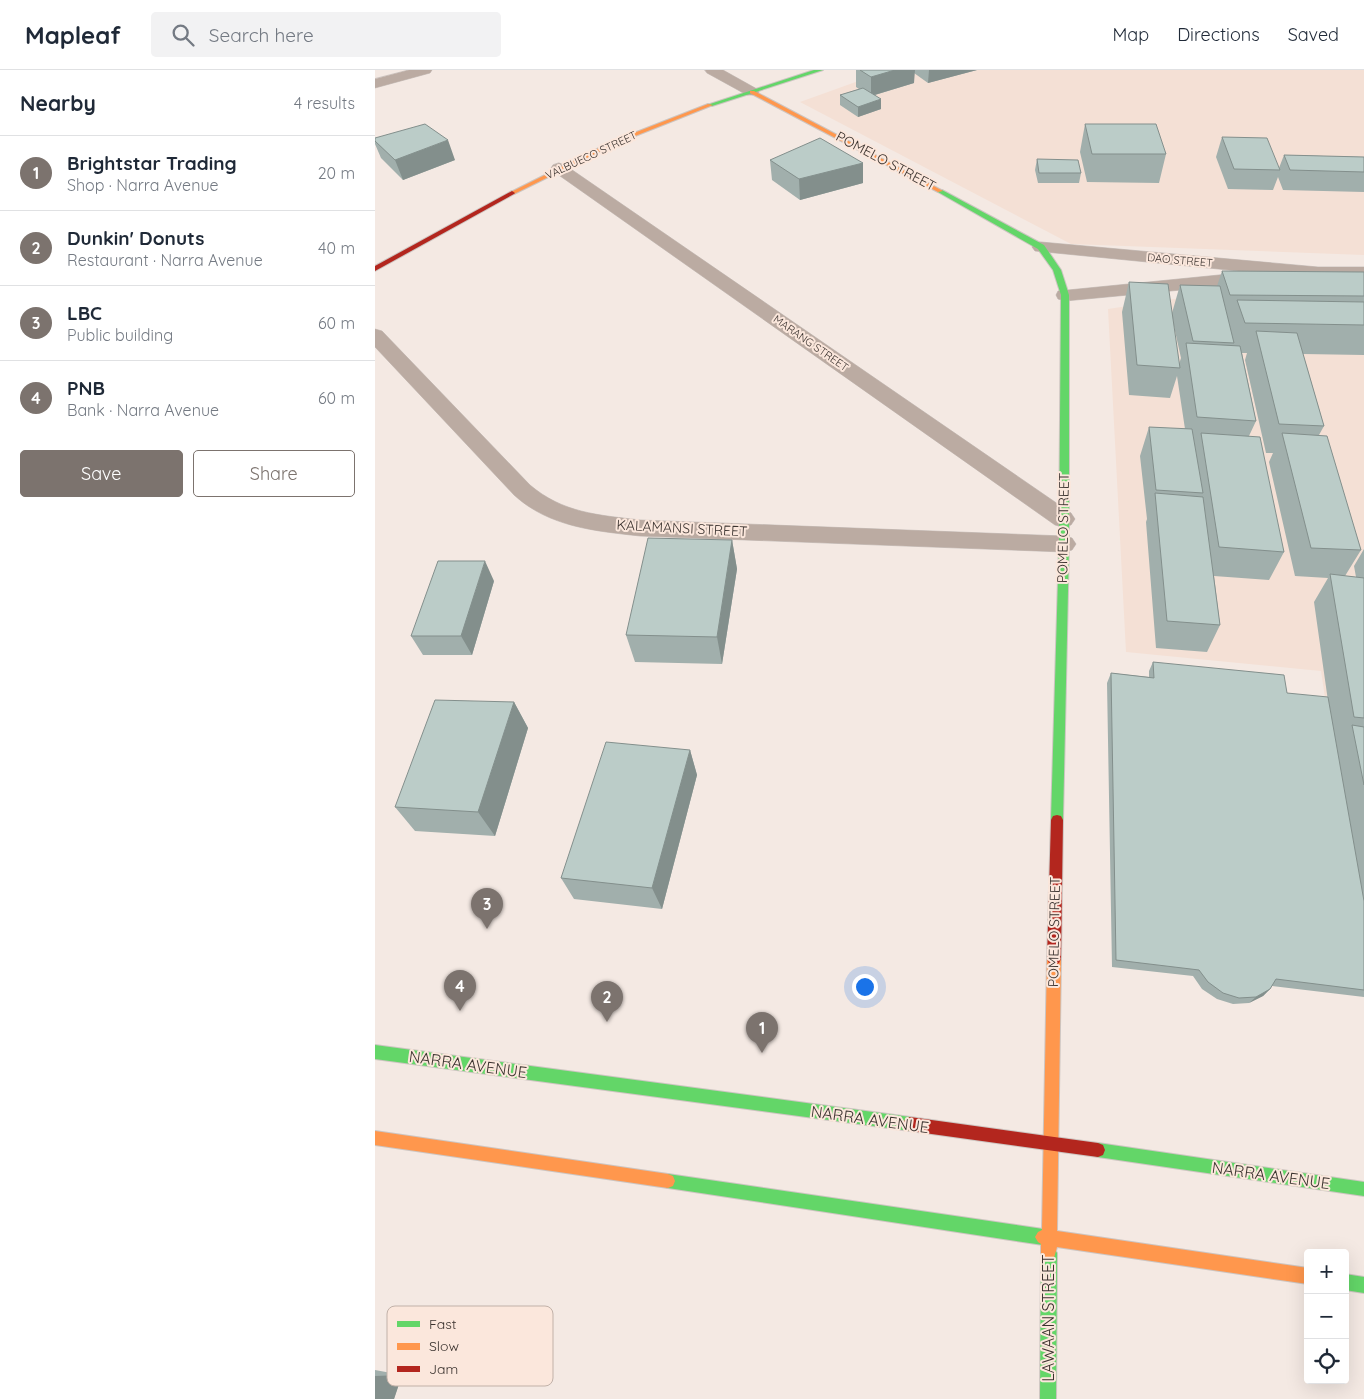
<!DOCTYPE html>
<meta charset="utf-8">
<style>
body{margin:0;font-family:Quicksand,sans-serif;background:#f2f2f3;color:#1f2937}
.controls{position:absolute;right:15px;bottom:15px;display:grid;overflow:hidden;border-radius:5px;box-shadow:0 5px 20px #0002}
.controls button{width:45px;height:45px;display:grid;place-items:center;padding:0;border:0;border-bottom:1px solid #e0e1e3;background:#fff;color:#1f2937;font:25px sans-serif}
.you{position:absolute;left:489px;top:916px;width:18px;height:18px;margin:-12px;border:4px solid #fff;border-radius:50%;background:#1a73e8;box-shadow:0 0 0 8px #1a73e833}
.badge{display:grid;place-items:center;width:32px;height:32px;border-radius:50%;background:#7c736e;color:#fff;font-size:16px;font-weight:700}
.pin{position:absolute;translate:-50% -41px;filter:drop-shadow(0 1px 2px #0008)}
.pin::after{content:'';position:absolute;top:26px;width:18px;height:15px;background:inherit;clip-path:polygon(0 0,100% 0,50% 100%)}
.list{margin:0;padding:0;list-style:none}
h2{display:flex;justify-content:space-between;align-items:center;height:65px;margin:0;padding:0 20px;font-size:21px}
h2 small{font-size:16px;font-weight:400;color:#747a83}
.list li{display:grid;grid-template-columns:32px 1fr auto;gap:15px;align-items:center;box-sizing:border-box;height:75px;padding:0 20px;border-top:1px solid #e0e1e3}
.list b{display:block;font-size:19px;white-space:nowrap}
.list p{margin:0;font-size:16px;white-space:nowrap;color:#747a83}
.list em{font-size:16px;font-style:normal;color:#747a83}
.actions{display:flex;gap:10px;padding:15px 20px}
.actions a{flex:1;padding:11px 0;border:1px solid #7c736e;border-radius:5px;text-align:center;font-size:18px;color:#7c736e}
.actions .main{background:#7c736e;color:#fff}
.icon{flex:none;width:28px;height:28px;fill:none;stroke:currentColor;stroke-width:2;stroke-linecap:round;stroke-linejoin:round}
.map{position:relative;flex:none;width:989px;height:1329px;overflow:hidden}
header{display:flex;align-items:center;gap:30px;box-sizing:border-box;height:70px;padding:0 25px;background:#fff;border-bottom:1px solid #e0e1e3}
header strong{font-size:24px}
nav{display:flex;gap:28px;margin-inline-start:auto;font-size:18px}
.search{width:350px;height:45px;background:#f2f2f3;display:flex;align-items:center;gap:12px;box-sizing:border-box;padding:0 18px;border-radius:5px;color:#747a83;font-size:19px}
main{display:flex}
aside{flex:1;background:#fff}
.map>svg:first-child{display:block}
</style>
<header>
<strong>Mapleaf</strong>
<div class="search"><svg class="icon" aria-label="search" viewBox="0 0 24 24"><circle cx="10" cy="10" r="6"/><path d="M15 15l6 6"/></svg>Search here</div>
<nav><a>Map</a><a>Directions</a><a>Saved</a></nav>
</header>
<main>
<aside>
<h2>Nearby<small>4 results</small></h2>
<ul class="list">
<li><span class="badge">1</span><div><b>Brightstar Trading</b><p>Shop · Narra Avenue</p></div><em>20 m</em></li>
<li><span class="badge">2</span><div><b>Dunkin' Donuts</b><p>Restaurant · Narra Avenue</p></div><em>40 m</em></li>
<li><span class="badge">3</span><div><b>LBC</b><p>Public building</p></div><em>60 m</em></li>
<li><span class="badge">4</span><div><b>PNB</b><p>Bank · Narra Avenue</p></div><em>60 m</em></li>
</ul>
<div class="actions"><a class="main">Save</a><a>Share</a></div>
</aside>
<div class="map">
<svg width="989" height="1329" viewBox="0 0 989 1329">
<rect width="100%" height="100%" fill="#f4e9e3"/>
<path fill="#f4e0d5" d="M514 0H989V185L696 174 425 32Z
M989 209V684L958 681 946 601 751 582 733 239 845 222Z"/>
<g fill="none" stroke-linecap="round" stroke-linejoin="round">
<g stroke="#cdc5c1" stroke-width="1">
<path id="street" d="M34 0H57L55 3 0 18V9Z
M330 0H348L382 19 384 22 382 25H372L332 3Z
M184 93 190 95 696 443 700 449 696 455 688 457 680 455 178 101 176 98 178 95Z
M666 172 943 197H989V207L943 209 887 203 889 207 887 211 880 213 690 231 683 229 681 225 683 221 874 202 660 181 657 177 660 173Z
M0 259 7 261 155 415C188 443 223 445 265 450L689 466 697 468 701 474 697 480 689 482 265 466C220 461 174 457 139 425L0 277Z"/>
</g>
<g stroke="#cdc5c1" stroke-width="2">
<path id="fast" d="M439 0H448L337 36 332 35Z
M563 120H567L669 175 686 200 694 225V474L688 750 686 754 682 755 678 754 676 750 684 474 686 225 678 200 663 179 563 122Z
M0 975 535 1047 540 1049 542 1054 540 1059 535 1061 0 989Z
M723 1073 989 1112V1126L723 1087 718 1085 716 1080 718 1075Z
M293 1104 668 1159 673 1162 676 1167 673 1172 668 1175 293 1118 288 1116 286 1111 288 1106Z
M674 1175 679 1178 682 1183 681 1329H665L666 1183 669 1178Z
M970 1204 989 1207V1223L970 1220Z"/>
</g>
<g stroke="#cdc5c1" stroke-width="2">
<path id="slow" d="M375 21H379L568 121 563 122 375 23Z
M333 34 338 35 240 74 139 124 134 123 236 72Z
M679 883 684 885 686 889 682 1161 933 1198V1214L682 1177 679 1188 674 1191 669 1188 666 1183V1174L663 1172 660 1167 663 1162 667 1160 672 889 674 885Z
M0 1061 293 1104 298 1106 300 1111 298 1116 293 1118 0 1075Z"/>
</g>
<g stroke="#cdc5c1" stroke-width="2">
<path id="jam" d="M137 121 140 123 139 124 0 201V196Z
M682 745 686 746 688 750 686 889 684 893 679 895 674 893 672 889 676 750 678 746Z
M535 1047 723 1073 728 1075 730 1080 728 1085 723 1087 535 1061 530 1059 528 1054 530 1049Z"/>
</g>
<use href="#street" fill="#bbaba2" fill-rule="evenodd"/>
<use href="#fast" fill="#63d668" fill-rule="evenodd"/>
<use href="#slow" fill="#ff974d" fill-rule="evenodd"/>
<use href="#jam" fill="#b3261e" fill-rule="evenodd"/>
</g>
<path fill="#a1afac" fill-rule="evenodd" d="M481 0H602L553 13 539 3V13L500 25 506 39 483 47 465 35V25L484 19 481 17Z
M710 54 791 84 784 113 712 112 705 82Z
M847 67 904 98 909 85 989 87V122L908 120 903 107 898 120 853 119 841 87Z
M0 68 80 90 28 110 6 88 0 74Z
M662 89 706 103 704 113H663L660 100Z
M395 90 488 93V113L425 130 397 110Z
M847 201 989 202V285L928 284 949 356 944 365 986 480 970 506 981 507 979 496 989 479V927L897 916 895 919 888 926 874 933 858 934 842 929 827 919 818 906 737 897 732 613 736 603 774 607V601L778 592 912 623 953 631 939 532 953 508 920 506 894 392 898 383H891L870 290 872 283H867L881 351 874 366 909 482 894 510 839 506 845 555 832 582 781 578 771 452 772 449 765 386 774 357 810 359 802 306 795 328 754 325 747 242 754 212 797 243 805 215 842 216ZM798 252 806 288 804 294Z
M357 470 362 499 347 594 260 592 251 565Z
M119 511 97 585H48L36 566Z
M139 632 153 658 120 766 40 761 20 737Z
M315 680 322 705 287 839 199 829 186 808Z
M0 1300 27 1305 19 1329H0Z"/>
<path fill="#838f8c" d="M520 0H540L539 13 496 26V7Z
M554 0H602L553 13Z
M506 29V39L483 47V37Z
M73 70 80 90 28 110 20 90Z
M488 93V113L425 130 424 109Z
M357 470 362 499 347 594 342 567Z
M110 491 119 511 97 585 86 566Z
M139 632 153 658 120 766 103 742Z
M315 680 322 705 287 839 277 818Z
M895 919 888 926 874 933 881 927Z
M27 1305 19 1329H0V1306Z"/>
<path fill="#bbccc8" stroke="#838f8c" d="M485 0H520L496 7Z
M488 18 506 29 483 37 465 25Z
M50 54 73 70 20 90 0 71V68Z
M710 54H781L791 84H717Z
M847 67 892 68 905 100 859 99Z
M445 68 488 93 424 109 395 90Z
M909 85 989 87V102L915 100Z
M662 89 703 90 706 103H664Z
M847 201 989 202V226L855 225Z
M754 212 793 214 805 298 762 295Z
M805 215 845 216 859 273 818 271Z
M862 230 989 232V255L870 253Z
M881 261 922 263 949 356 904 354Z
M811 273 865 276 881 351 822 347Z
M774 357 817 359 828 423 781 420Z
M826 363 885 367 909 482 844 477Z
M907 363 952 366 986 480 936 478Z
M780 423 828 427 845 555 792 551Z
M273 468 357 470 342 567 251 565Z
M63 491H110L86 566H36Z
M955 504 989 508V648L979 647Z
M778 592 909 605 912 623 953 627 989 831V920L901 909 895 919 881 927 864 928 848 923 833 912 824 900 741 890 736 603 779 608Z
M60 630 139 632 103 742 20 737Z
M977 655 989 657V715Z
M231 672 315 680 277 818 186 808Z"/>
<g text-anchor="middle" dominant-baseline="central" stroke-width="4" stroke-linejoin="round" paint-order="stroke">
<g font-size="11" fill="#3b332f" stroke="#fbe7dc">
<text transform="translate(216 85) rotate(-25)">VALBUECO STREET</text>
<text transform="translate(805 190) rotate(5)">DAO STREET</text>
<text transform="translate(436 273) rotate(35)">MARANG STREET</text>
</g>
<g font-size="14" fill="#3b332f" stroke="#fbe7dc">
<text transform="translate(511 91) rotate(28)">POMELO STREET</text>
<text transform="translate(307 458) rotate(3)">KALAMANSI STREET</text>
<text transform="translate(688 458) rotate(-89)">POMELO STREET</text>
<text transform="translate(679 862) rotate(-89)">POMELO STREET</text>
</g>
<g font-size="16" fill="#3b332f" stroke="#fbe7dc">
<text transform="translate(93 994) rotate(8)">NARRA AVENUE</text>
<text transform="translate(495 1049) rotate(8)">NARRA AVENUE</text>
<text transform="translate(896 1105) rotate(8)">NARRA AVENUE</text>
<text transform="translate(673 1248) rotate(-90)">LAWAAN STREET</text>
</g>
</g>
<rect x="12" y="1236" width="166" height="80" rx="8" fill="#fbe7dc" stroke="#c1b1a8" stroke-width="1"/>
<rect x="22" y="1251" width="23" height="6" fill="#63d668"/>
<rect x="22" y="1273" width="23" height="7" fill="#ff974d"/>
<rect x="22" y="1296" width="23" height="6" fill="#b3261e"/>
<g font-size="14" fill="#3b332f">
<text x="54" y="1259">Fast</text>
<text x="54" y="1281">Slow</text>
<text x="54" y="1304">Jam</text>
</g>
</svg>
<div class="controls">
<button>+</button>
<button>−</button>
<button><svg class="icon" aria-label="locate" viewBox="0 0 24 24"><circle cx="12" cy="12" r="6"/><path d="M12 2v4M12 18v4M2 12h4M18 12h4"/></svg></button>
</div>
<div class="you"></div>
<div class="pin badge" style="left:387px;top:983px">1</div>
<div class="pin badge" style="left:232px;top:952px">2</div>
<div class="pin badge" style="left:112px;top:859px">3</div>
<div class="pin badge" style="left:85px;top:941px">4</div>
</div>
</main>
